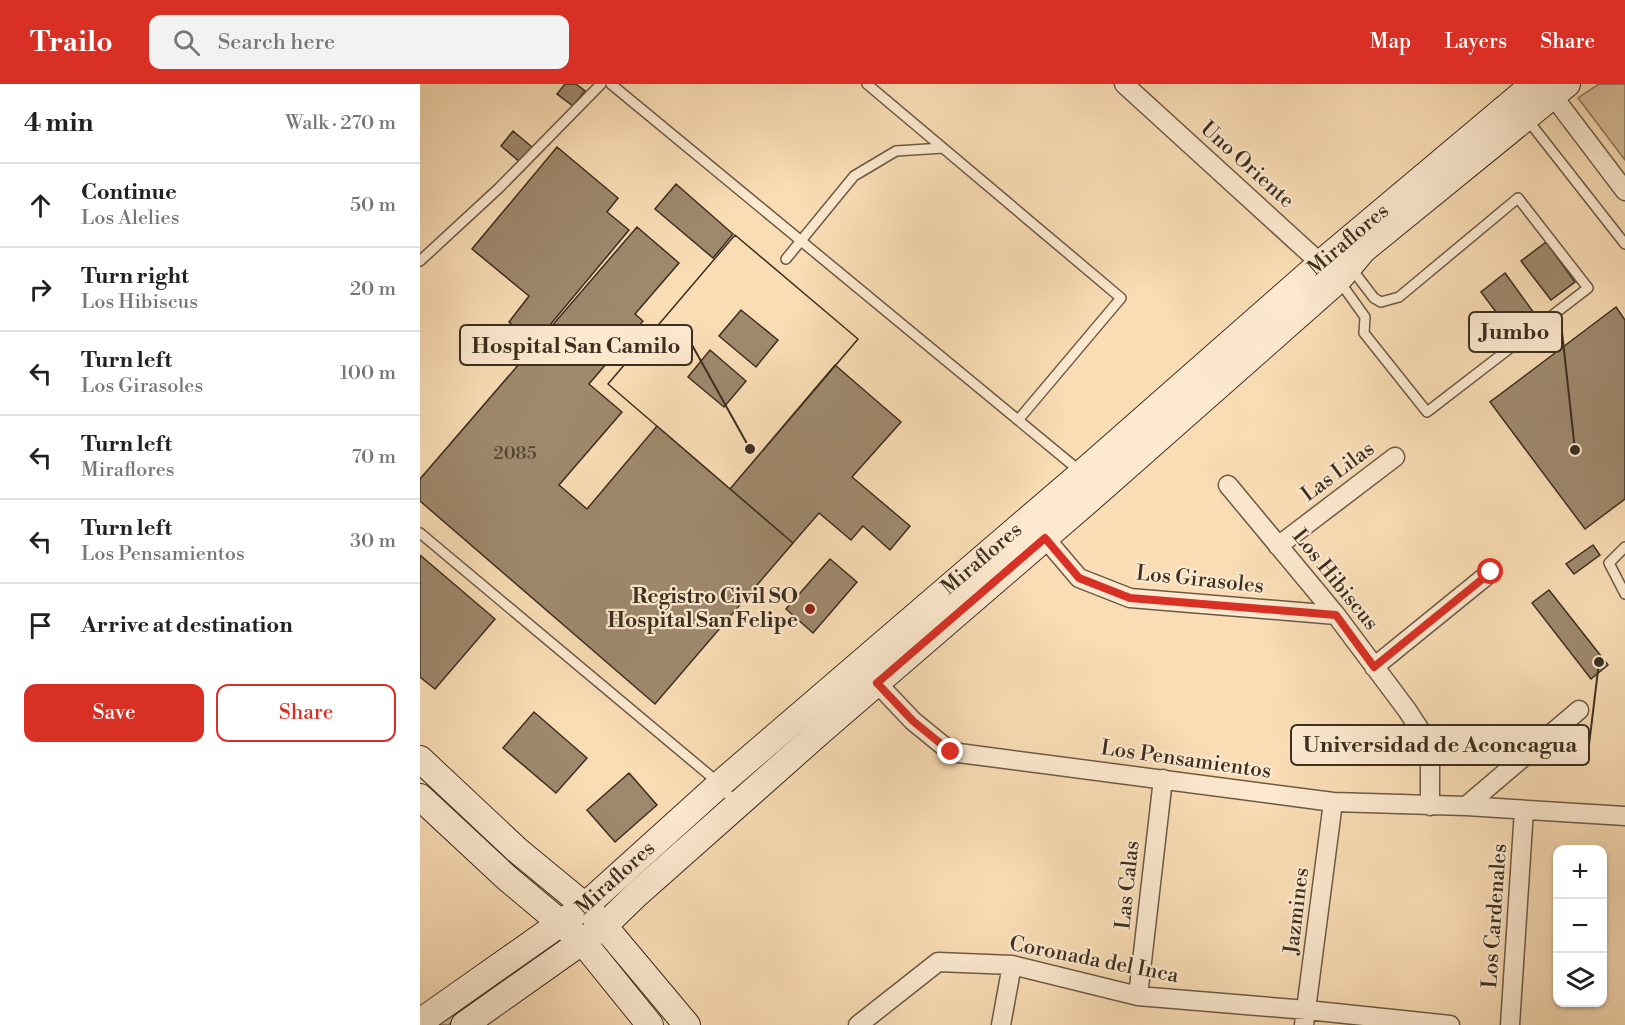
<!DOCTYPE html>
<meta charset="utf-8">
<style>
body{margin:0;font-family:"Libre Bodoni",serif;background:#f2f2f2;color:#222}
.controls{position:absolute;right:18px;bottom:18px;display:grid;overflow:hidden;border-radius:12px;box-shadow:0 2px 4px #0004}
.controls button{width:54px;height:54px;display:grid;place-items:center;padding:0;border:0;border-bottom:2px solid #e0e0e0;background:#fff;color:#222;font:30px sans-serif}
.stop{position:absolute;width:18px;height:18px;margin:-14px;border:4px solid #d93025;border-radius:50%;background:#fff}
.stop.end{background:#d93025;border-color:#fff;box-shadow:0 2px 6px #0008}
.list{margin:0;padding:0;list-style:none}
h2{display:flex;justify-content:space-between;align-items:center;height:78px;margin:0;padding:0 24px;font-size:26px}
h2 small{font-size:20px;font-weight:400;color:#767676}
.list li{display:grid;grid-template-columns:39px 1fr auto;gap:18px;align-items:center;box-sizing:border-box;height:84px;padding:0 24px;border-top:2px solid #e0e0e0}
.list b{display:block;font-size:22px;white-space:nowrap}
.list p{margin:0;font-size:20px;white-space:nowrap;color:#767676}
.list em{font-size:20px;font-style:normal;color:#767676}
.actions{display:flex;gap:12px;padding:18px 24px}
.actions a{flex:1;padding:14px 0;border:2px solid #d93025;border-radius:12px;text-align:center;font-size:21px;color:#d93025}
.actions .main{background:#d93025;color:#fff}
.icon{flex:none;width:33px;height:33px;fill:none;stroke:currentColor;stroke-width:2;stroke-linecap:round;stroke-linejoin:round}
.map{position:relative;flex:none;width:1205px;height:941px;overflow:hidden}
header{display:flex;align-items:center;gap:36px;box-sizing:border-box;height:84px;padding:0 30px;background:#d93025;color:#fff}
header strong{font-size:28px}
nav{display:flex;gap:33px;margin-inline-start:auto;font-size:21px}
.search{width:420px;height:54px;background:#f2f2f2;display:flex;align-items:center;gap:15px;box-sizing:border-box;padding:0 21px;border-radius:12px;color:#767676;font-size:22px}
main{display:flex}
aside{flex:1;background:#fff}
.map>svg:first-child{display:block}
</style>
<header>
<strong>Trailo</strong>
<div class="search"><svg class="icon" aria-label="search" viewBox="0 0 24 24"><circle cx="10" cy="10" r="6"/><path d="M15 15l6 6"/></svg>Search here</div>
<nav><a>Map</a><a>Layers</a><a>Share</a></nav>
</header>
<main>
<aside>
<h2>4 min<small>Walk · 270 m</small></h2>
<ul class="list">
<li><svg class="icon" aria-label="ahead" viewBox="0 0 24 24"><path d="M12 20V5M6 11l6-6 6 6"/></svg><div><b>Continue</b><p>Los Alelies</p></div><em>50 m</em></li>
<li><svg class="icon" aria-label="right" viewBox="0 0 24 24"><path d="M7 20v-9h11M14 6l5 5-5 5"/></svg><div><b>Turn right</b><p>Los Hibiscus</p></div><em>20 m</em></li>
<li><svg class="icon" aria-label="left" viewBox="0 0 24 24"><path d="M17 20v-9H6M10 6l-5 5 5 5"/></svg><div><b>Turn left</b><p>Los Girasoles</p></div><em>100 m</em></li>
<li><svg class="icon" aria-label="left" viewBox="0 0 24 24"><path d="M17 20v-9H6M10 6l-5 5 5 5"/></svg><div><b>Turn left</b><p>Miraflores</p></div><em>70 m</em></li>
<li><svg class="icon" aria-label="left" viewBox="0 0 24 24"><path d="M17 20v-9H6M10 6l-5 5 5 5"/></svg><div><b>Turn left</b><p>Los Pensamientos</p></div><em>30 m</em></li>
<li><svg class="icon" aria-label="arrive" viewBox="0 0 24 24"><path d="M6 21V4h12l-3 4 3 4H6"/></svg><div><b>Arrive at destination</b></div></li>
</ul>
<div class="actions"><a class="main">Save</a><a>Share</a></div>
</aside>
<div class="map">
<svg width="1205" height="941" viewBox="0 0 1205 941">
<rect width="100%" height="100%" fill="#faddb5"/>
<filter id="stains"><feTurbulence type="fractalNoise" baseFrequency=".00333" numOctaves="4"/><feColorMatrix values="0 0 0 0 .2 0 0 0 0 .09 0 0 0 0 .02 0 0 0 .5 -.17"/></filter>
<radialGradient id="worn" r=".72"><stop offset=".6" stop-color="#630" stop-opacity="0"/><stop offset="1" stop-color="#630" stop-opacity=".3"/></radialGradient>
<path fill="#dabf9c" stroke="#8b765e" stroke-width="1.5" d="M1179 0H1205V76L1158 14Z
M134 848 142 855 28 941H12Z"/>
<path fill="#9f896d" stroke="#3c2e20" stroke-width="1.5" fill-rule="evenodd" d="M145 0H156L165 7 153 22 137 10Z
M93 47 112 63 100 78 81 62Z
M137 63 198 114 187 128 209 146 115 259 89 238 109 212 52 165Z
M256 100 313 150 293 174 235 125Z
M217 143 259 179 215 230 223 237 169 300 202 328 139 401 167 425 237 342 373 459 235 620 0 417V395Z
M315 151 438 255 310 405 188 300ZM321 226 358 256 336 283 299 252ZM290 266 326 297 304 323 268 293Z
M315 151 438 255 310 405 188 300Z
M1126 158 1155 198 1131 216 1101 177Z
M1085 189 1114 229 1090 247 1061 208Z
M1196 223 1205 236V415L1165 445 1070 318Z
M415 281 481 338 432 393 490 442 470 466 443 442 431 456 399 429 373 459 310 405Z
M1173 461 1180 471 1154 490 1146 480Z
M0 471 75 535 15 605 0 593Z
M410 475 437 498 393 549 366 525Z
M1129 506 1188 581 1171 595 1112 519Z
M114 628 167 674 136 709 83 664Z
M209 689 237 721 195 758 167 726Z"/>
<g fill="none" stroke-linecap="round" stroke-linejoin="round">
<g stroke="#6c5a45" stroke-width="12">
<path id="lane" d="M191 0 661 388
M447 0 701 214 599 335
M1107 35 1205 160
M366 175 434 92 476 67 523 64
M0 177 79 104 181 0
M920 198 945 233 944 249 1007 328 1168 204 1098 114 979 213 961 218 954 214 931 184
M0 449 300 700 316 721
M1205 463 1189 479 1205 510"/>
</g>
<g stroke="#6c5a45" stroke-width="21">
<path id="street" d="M704 0 909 187
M1133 12 1205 107
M808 401 916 531 987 626 1010 661V722
M625 454 659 494 710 514 916 531
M858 462 975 373
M954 583 1071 488
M457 599 493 637 531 668 913 718 1046 722 1205 732
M1046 722 1159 626
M718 912 743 695
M438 941 518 878 592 881 718 912 887 926 1030 941
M581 941 592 881
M884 941 913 718
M1090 941 1104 726"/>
</g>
<g stroke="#3c2e20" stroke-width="28">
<g id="secondary">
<path d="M0 675 97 766 165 822 184 842 267 941"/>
<path d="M0 713 87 794 162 857 230 941"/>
<path id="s1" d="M0 938 165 822 300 700 662 389 901 179 1114 0"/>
<path d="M44 941 184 842 217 810 402 646 678 408 918 196 943 166 1147 0"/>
</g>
</g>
<use href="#lane" stroke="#fce9cf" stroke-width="9"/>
<use href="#street" stroke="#fce9cf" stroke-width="18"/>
<use href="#secondary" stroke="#fce9cf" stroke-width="26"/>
</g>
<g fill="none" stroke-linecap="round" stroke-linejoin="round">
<path stroke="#d93025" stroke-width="8" d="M531 668 493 637 457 599 625 454 659 494 710 514 916 531 954 583 1071 488"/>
</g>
<circle fill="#8f2418" stroke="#fce9cf" stroke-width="2" cx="390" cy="525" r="6"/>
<g text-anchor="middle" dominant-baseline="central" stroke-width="4.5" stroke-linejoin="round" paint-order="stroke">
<g font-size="18" fill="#554533">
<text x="95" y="369">2085</text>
</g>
<g font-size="21" fill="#3c2e20" stroke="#fce9cf">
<text transform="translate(827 81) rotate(42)">Uno Oriente</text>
<text stroke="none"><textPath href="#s1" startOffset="1215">Miraflores</textPath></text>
<text transform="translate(918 388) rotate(-37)">Las Lilas</text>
<text stroke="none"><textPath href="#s1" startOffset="729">Miraflores</textPath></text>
<text transform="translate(780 496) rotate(6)">Los Girasoles</text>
<text transform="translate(915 496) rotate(51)">Los Hibiscus</text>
<text transform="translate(766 676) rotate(8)">Los Pensamientos</text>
<text stroke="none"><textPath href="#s1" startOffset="243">Miraflores</textPath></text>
<text transform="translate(708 801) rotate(-84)">Las Calas</text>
<text transform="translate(877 827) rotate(-83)">Jazmines</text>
<text transform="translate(1075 832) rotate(-86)">Los Cardenales</text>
<text transform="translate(674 876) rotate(11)">Coronada del Inca</text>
</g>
<g font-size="21" font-weight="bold" fill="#3c2e20" stroke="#fce9cf" text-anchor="end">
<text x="378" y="513">Registro Civil SO<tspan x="378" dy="24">Hospital San Felipe</tspan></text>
</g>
</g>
<path fill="none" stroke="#3c2e20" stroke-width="2" d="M1155 366L1142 248M330 365L272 261M1179 578L1169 661"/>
<g fill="#3c2e20" stroke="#fce9cf" stroke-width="2">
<circle cx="1155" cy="366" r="6"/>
<circle cx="330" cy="365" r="6"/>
<circle cx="1179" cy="578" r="6"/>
</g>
<g fill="#fce9cf" stroke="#3c2e20" stroke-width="2">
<rect x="1049" y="228" width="93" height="40" rx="6"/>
<rect x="40" y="241" width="232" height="40" rx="6"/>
<rect x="871" y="641" width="298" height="40" rx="6"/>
</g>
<g font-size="22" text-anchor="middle" font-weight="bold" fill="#3c2e20">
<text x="1095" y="255">Jumbo</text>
<text x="156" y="269">Hospital San Camilo</text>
<text x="1020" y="668">Universidad de Aconcagua</text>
</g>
<rect width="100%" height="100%" filter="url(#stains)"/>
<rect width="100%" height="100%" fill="url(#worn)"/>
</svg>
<div class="controls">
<button>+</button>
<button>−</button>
<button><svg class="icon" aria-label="layers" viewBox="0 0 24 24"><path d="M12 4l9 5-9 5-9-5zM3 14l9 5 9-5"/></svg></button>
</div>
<div class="stop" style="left:1071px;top:488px"></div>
<div class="stop end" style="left:531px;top:668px"></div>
</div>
</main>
